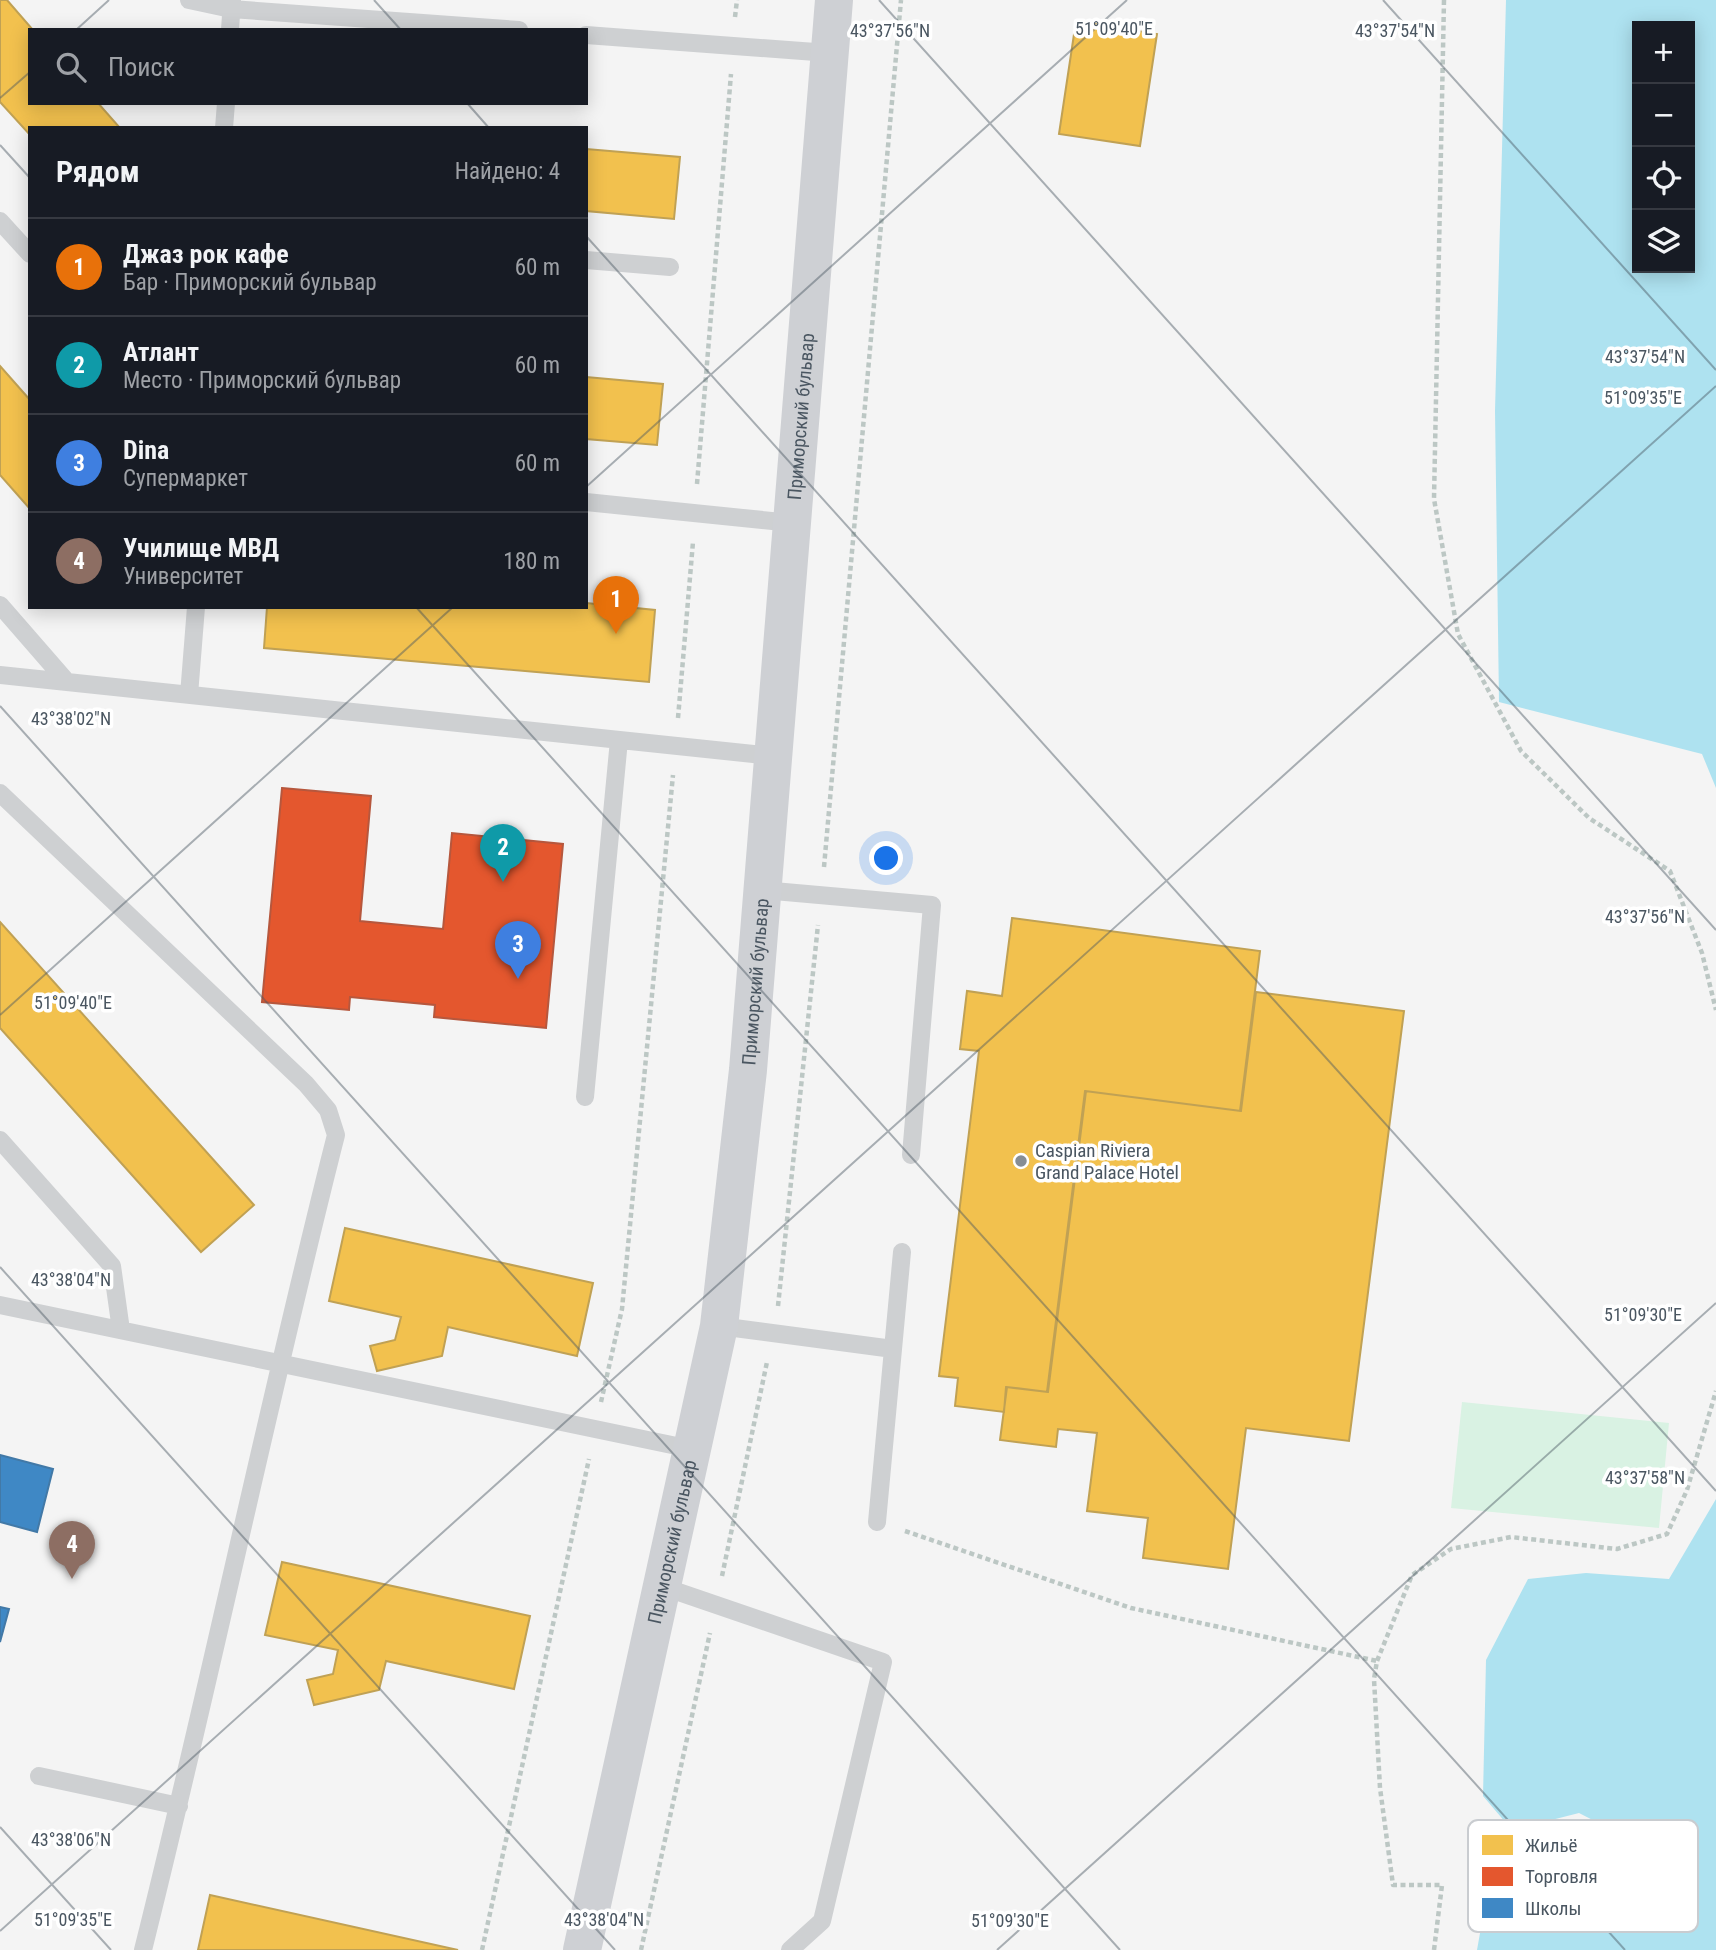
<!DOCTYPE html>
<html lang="ru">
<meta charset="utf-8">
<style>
body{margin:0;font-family:"Roboto Condensed",sans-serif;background:#20242c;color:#f1f3f6}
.controls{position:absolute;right:21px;top:21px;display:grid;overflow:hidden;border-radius:0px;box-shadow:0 4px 18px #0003}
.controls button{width:63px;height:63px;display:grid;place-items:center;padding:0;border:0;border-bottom:2px solid #363941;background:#171b24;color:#f1f3f6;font:35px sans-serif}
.you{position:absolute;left:887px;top:859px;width:24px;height:24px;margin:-18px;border:5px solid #fff;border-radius:50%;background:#1a73e8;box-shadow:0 0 0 10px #1a73e833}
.badge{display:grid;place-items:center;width:46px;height:46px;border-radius:50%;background:#2563eb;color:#fff;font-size:23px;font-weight:700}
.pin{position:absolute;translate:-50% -58px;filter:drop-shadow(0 2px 4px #0008)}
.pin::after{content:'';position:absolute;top:37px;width:24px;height:21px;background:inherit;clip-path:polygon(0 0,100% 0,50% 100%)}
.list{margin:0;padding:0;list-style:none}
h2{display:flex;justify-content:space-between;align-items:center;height:91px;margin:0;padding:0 28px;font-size:30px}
h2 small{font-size:23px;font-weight:400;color:#9ea1a6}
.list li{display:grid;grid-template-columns:46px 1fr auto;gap:21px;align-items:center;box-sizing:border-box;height:98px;padding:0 28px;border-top:2px solid #363941}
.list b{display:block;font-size:26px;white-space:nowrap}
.list p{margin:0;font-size:23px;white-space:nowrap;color:#9ea1a6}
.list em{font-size:23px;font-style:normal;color:#9ea1a6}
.icon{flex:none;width:38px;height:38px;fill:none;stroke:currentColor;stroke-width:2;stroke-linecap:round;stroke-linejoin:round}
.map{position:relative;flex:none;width:1716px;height:1950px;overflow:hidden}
.search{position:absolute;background:#171b24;box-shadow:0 4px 18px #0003;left:28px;top:28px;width:560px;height:77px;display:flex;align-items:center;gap:18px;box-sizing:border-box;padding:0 24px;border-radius:0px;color:#9ea1a6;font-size:26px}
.panel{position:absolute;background:#171b24;box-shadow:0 4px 18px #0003;left:28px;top:126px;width:560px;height:483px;border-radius:0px}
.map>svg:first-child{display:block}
</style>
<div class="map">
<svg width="1716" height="1950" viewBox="0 0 1716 1950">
<rect width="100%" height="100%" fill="#f4f4f4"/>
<path fill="#d9f2e3" d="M1462 1402 1669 1423 1659 1528 1451 1508Z"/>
<path fill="#aee2f0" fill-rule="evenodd" d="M1506 0H1716V788L1702 754 1499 702 1495 411ZM1690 26V268H1637V26Z
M1716 1499V1950H1477L1482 1922 1596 1906 1622 1835 1579 1813 1512 1830 1483 1796 1486 1660 1528 1579 1586 1573 1669 1579Z"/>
<path fill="#f2c14e" stroke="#c0a154" stroke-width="2" d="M0 0H7L33 30H30V103H98L120 128H30V135L0 102Z
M1076 21 1157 34 1140 146 1059 134Z
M586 149 680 157 674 219 586 211Z
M0 366 30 400V509L0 475Z
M586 377 663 384 657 445 586 439Z
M586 603 655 610 649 682 264 648 267 607H586Z
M1012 918 1260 951 1240 1111 1085 1091 1047 1392 1006 1387 1004 1412 955 1406 958 1378 939 1376 979 1051 960 1049 967 991 1002 996Z
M0 922 254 1205 201 1252 0 1028Z
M1256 992 1404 1011 1349 1441 1246 1428 1228 1569 1143 1558 1148 1518 1087 1511 1097 1433 1058 1429 1056 1447 1000 1440 1007 1387 1048 1392 1086 1091 1241 1111Z
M345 1228 593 1283 577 1356 448 1327 442 1356 377 1371 370 1346 395 1340 401 1317 329 1301Z
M282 1562 530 1616 514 1689 386 1661 379 1690 314 1705 307 1680 333 1674 338 1650 265 1635Z
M210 1895 458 1950H198Z"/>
<path fill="#e4572e" stroke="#b6573d" stroke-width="2" d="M282 788 371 796 360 921 443 929 452 833 563 844 546 1028 434 1017 435 1005 350 997 349 1010 262 1002Z"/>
<path fill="#3f88c5" stroke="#4279a7" stroke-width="2" d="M0 1455 53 1469 37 1532 0 1522Z
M0 1607 9 1609 0 1642Z"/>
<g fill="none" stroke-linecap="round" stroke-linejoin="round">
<path stroke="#bcc7c4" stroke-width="4.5" stroke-dasharray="5 3.5" stroke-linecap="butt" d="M1444 0 1434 499 1458 634 1521 751 1589 818 1670 871 1702 953 1716 1010
M735 17 737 0
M697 484 731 74
M678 718 693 542
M824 867 901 0
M778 1306 818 925
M601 1402 622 1309 673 775
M905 1531 1131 1608 1377 1661
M722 1576 767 1362
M482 1950 589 1459
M641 1950 710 1633
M1434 1950 1442 1885H1393L1380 1788 1374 1679 1377 1661 1412 1575 1451 1549 1511 1537 1617 1549 1667 1534 1687 1490 1716 1391"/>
<path stroke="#ced0d2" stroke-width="18" d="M189 0 231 9 519 30
M230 30 232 0
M586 35 829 53
M224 128 226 103
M0 221 30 254
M586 260 670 267
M586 502 792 523
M0 605 67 682 772 756
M0 675 67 682
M189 695 196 607
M0 793 306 1084 328 1110 336 1135C267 1406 211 1679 143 1950
M762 890 932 905 911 1155
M585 1097 619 740
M0 1140 112 1266 121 1330
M0 1305 691 1449
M719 1326 893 1349
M877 1522 902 1252
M661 1586 883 1662 822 1921 790 1950
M39 1776 179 1806"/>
<path stroke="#ced0d4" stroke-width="38" id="s1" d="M582 1950 719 1326 748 1070 834 0"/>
</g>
<path fill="none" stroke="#4a5661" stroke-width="2" stroke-opacity="0.45" d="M374 0 401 30M879 0 1716 930M1383 0 1716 370M76 30 109 0M0 98 30 72M467 103 489 128M0 145 30 178M586 236 1716 1491M586 487 1127 0M416 607 1625 1950M0 706 1120 1950M0 1015 453 607M0 1267 615 1950M0 1827 111 1950M0 1931 1716 386M997 1950 1716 1303"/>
<circle fill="#868d94" stroke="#fff" stroke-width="2.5" cx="1021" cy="1161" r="7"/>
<g text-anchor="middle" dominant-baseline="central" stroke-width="7" stroke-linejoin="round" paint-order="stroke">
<g font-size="19" fill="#4a5661" stroke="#fff">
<text stroke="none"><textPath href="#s1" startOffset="1552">Приморский бульвар</textPath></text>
<text stroke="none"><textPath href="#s1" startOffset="985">Приморский бульвар</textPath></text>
<text stroke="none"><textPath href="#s1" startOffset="418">Приморский бульвар</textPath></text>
</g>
<g font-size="19" fill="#4a5661" stroke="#fff" text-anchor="start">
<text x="1035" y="1150">Caspian Riviera<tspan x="1035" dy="22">Grand Palace Hotel</tspan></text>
</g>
</g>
<rect x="1468" y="1820" width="230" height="112" rx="10" fill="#fff" stroke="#c9ccd0" stroke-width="2"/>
<rect x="1482" y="1835" width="31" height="20" fill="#f2c14e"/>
<rect x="1482" y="1867" width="31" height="19" fill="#e4572e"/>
<rect x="1482" y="1898" width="31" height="20" fill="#3f88c5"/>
<g font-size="19" fill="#4a5661">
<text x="1525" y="1852">Жильё</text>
<text x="1525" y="1883">Торговля</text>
<text x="1525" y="1915">Школы</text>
</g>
<g font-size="18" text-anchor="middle" fill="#4a5661" stroke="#fff" stroke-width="7" stroke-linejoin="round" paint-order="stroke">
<text x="1114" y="35">51°09'40"E</text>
<text x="890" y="37">43°37'56"N</text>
<text x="1395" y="37">43°37'54"N</text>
<text x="1645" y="363">43°37'54"N</text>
<text x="1643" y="404">51°09'35"E</text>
<text x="71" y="725">43°38'02"N</text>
<text x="1645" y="923">43°37'56"N</text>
<text x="73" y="1009">51°09'40"E</text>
<text x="71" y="1286">43°38'04"N</text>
<text x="1643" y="1321">51°09'30"E</text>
<text x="1645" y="1484">43°37'58"N</text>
<text x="71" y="1846">43°38'06"N</text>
<text x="604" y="1926">43°38'04"N</text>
<text x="73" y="1926">51°09'35"E</text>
<text x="1010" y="1927">51°09'30"E</text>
</g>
</svg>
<div class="controls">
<button>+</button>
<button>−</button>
<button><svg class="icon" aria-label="locate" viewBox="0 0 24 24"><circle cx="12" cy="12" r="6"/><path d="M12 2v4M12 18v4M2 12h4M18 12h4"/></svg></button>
<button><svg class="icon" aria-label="layers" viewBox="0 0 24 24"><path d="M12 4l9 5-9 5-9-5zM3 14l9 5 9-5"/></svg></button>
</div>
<div class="you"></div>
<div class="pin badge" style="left:616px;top:634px;background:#e8710a">1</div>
<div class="pin badge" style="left:503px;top:882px;background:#0f9aa8">2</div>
<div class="pin badge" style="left:518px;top:979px;background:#3f7fe0">3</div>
<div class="pin badge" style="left:72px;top:1579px;background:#8d6e63">4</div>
<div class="search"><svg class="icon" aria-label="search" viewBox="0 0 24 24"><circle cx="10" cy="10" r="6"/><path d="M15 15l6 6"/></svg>Поиск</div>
<section class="panel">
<h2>Рядом<small>Найдено: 4</small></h2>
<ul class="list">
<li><span class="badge" style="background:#e8710a">1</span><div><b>Джаз рок кафе</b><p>Бар · Приморский бульвар</p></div><em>60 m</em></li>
<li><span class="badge" style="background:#0f9aa8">2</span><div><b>Атлант</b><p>Место · Приморский бульвар</p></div><em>60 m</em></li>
<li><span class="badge" style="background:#3f7fe0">3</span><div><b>Dina</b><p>Супермаркет</p></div><em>60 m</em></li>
<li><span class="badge" style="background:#8d6e63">4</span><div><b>Училище МВД</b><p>Университет</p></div><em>180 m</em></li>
</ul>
</section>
</div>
